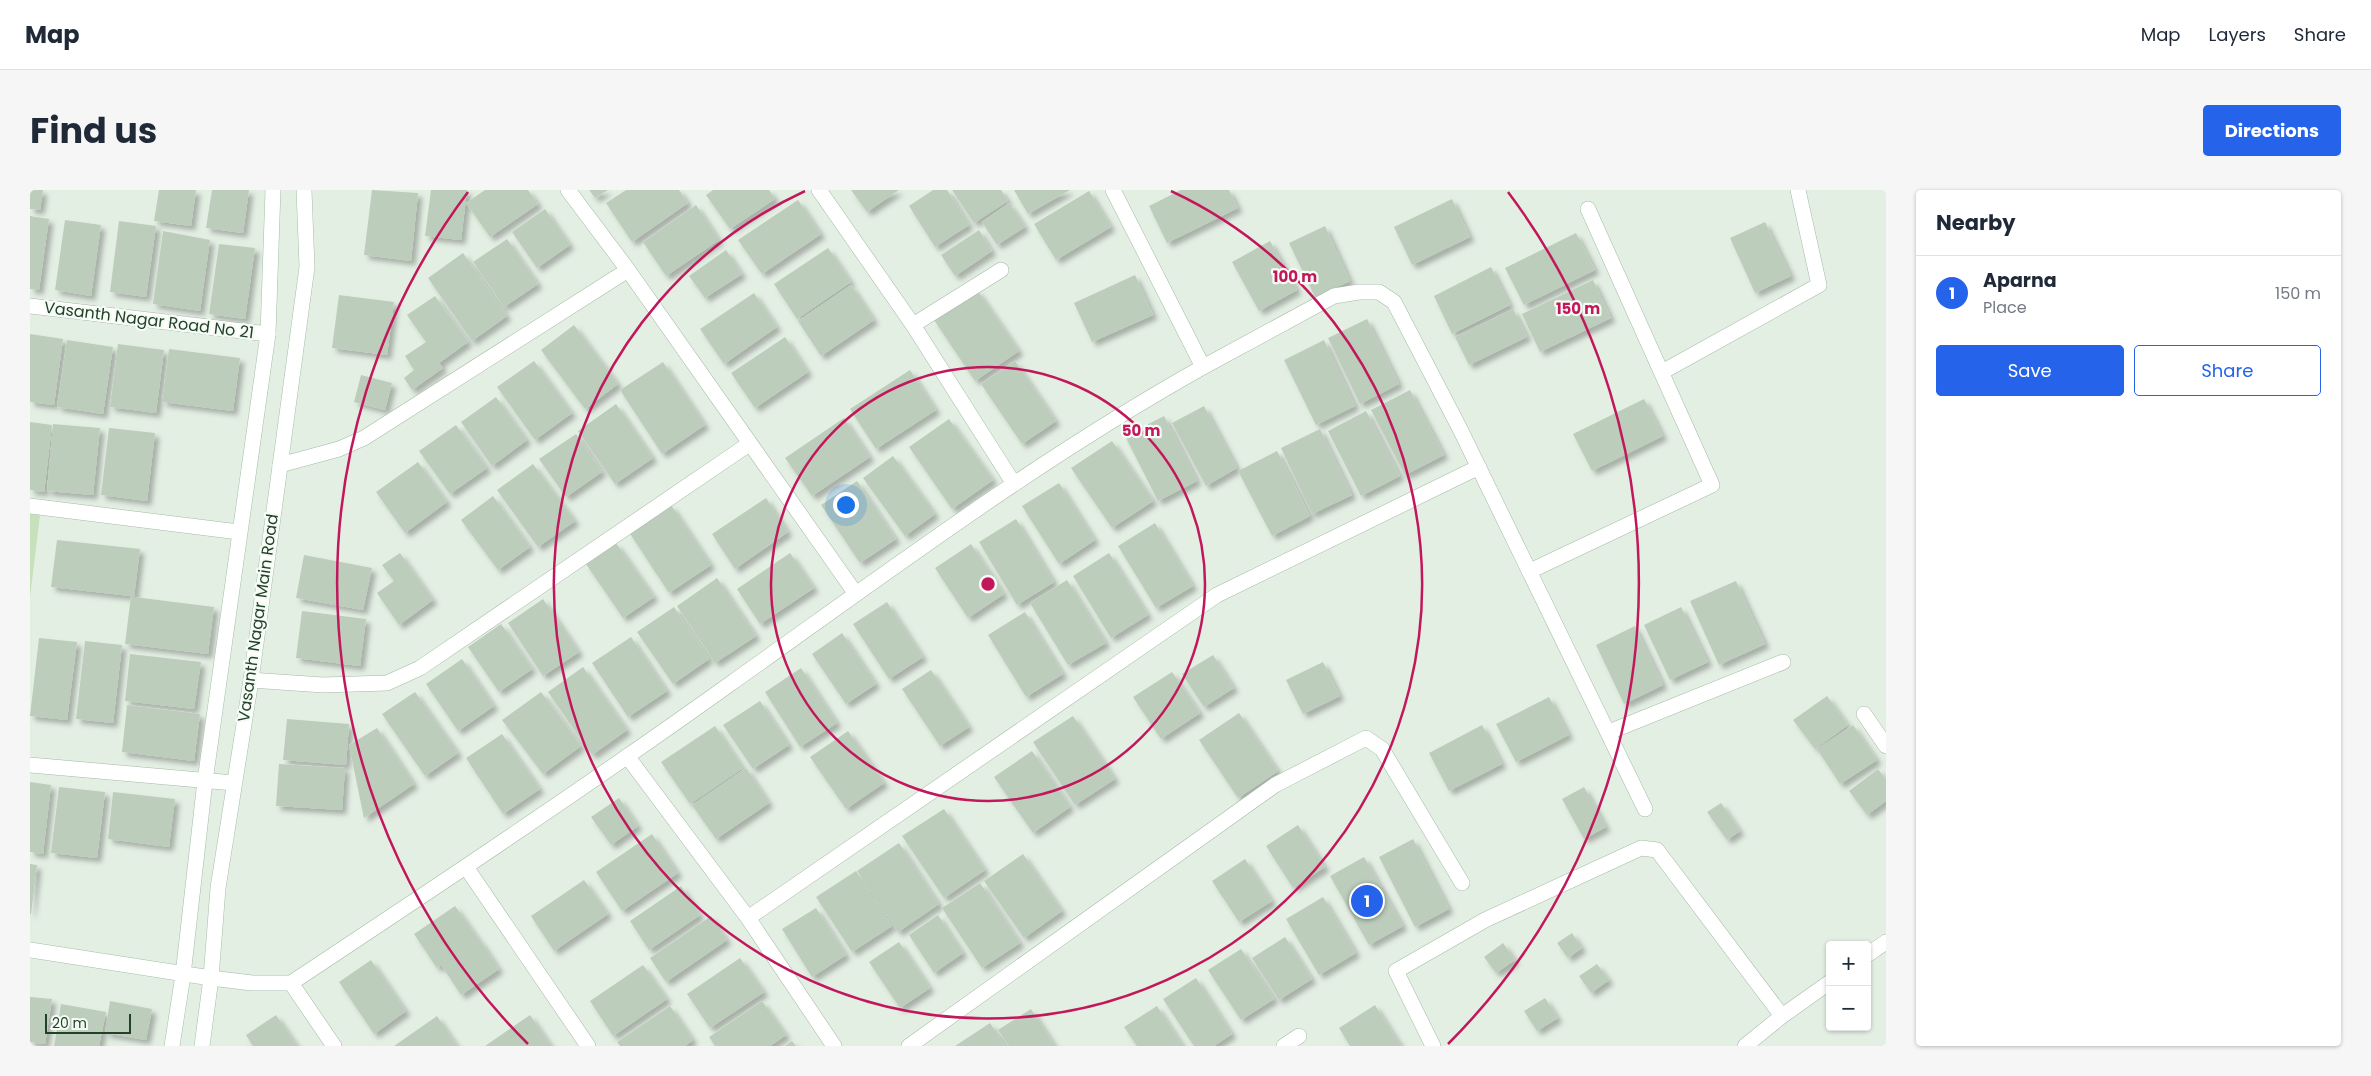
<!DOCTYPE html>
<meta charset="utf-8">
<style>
body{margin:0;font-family:Poppins,sans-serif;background:#f6f6f7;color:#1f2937}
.controls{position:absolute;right:15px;bottom:15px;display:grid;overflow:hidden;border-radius:5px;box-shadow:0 1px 4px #0004}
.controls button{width:45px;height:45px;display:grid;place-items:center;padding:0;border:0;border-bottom:1px solid #e0e1e3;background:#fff;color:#1f2937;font:25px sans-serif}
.scale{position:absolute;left:15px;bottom:12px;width:86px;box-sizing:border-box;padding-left:5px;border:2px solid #214227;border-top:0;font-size:14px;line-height:18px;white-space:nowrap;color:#214227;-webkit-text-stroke:4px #f6fbf5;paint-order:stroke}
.you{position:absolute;left:815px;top:314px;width:18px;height:18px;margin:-12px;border:4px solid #fff;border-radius:50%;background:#1a73e8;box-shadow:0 0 0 8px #1a73e833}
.badge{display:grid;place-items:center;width:32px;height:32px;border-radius:50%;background:#2563eb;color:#fff;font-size:16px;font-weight:700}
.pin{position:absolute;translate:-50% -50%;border:2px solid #fff;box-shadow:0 1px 5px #0006}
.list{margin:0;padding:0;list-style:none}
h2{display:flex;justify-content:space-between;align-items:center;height:65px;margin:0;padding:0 20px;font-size:21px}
h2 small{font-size:16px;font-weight:400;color:#747a83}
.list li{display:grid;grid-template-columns:32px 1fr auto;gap:15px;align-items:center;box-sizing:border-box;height:75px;padding:0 20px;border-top:1px solid #e0e1e3}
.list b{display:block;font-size:19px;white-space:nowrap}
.list p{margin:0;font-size:16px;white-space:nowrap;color:#747a83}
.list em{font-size:16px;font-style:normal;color:#747a83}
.actions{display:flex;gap:10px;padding:15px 20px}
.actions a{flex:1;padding:11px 0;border:1px solid #2563eb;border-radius:5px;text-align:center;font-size:18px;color:#2563eb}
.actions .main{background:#2563eb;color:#fff}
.map{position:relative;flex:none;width:1856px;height:856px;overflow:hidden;border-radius:5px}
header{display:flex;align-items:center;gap:30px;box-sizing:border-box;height:70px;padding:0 25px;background:#fff;border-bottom:1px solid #e0e1e3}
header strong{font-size:24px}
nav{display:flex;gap:28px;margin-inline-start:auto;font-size:18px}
.intro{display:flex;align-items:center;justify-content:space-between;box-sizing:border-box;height:120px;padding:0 30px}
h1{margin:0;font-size:35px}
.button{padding:12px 22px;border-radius:5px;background:#2563eb;color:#fff;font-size:18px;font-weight:700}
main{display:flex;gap:30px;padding:0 30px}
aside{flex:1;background:#fff;border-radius:5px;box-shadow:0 1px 4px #0004}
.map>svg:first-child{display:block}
</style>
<header>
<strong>Map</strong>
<nav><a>Map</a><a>Layers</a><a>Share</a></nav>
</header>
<div class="intro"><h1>Find us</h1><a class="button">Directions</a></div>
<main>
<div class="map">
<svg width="1856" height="856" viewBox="0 0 1856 856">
<defs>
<filter id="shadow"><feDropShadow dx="4.5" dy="4.5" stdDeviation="2.5" flood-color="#0004"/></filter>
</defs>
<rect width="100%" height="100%" fill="#e4efe4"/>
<path fill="#c7e1bb" d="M0 324 10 325 0 407Z"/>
<path fill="#bccdbc" filter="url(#shadow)" d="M0 0H13L10 20 0 19Z
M129 0H166L161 36 124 31Z
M182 0H219L213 43 176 38Z
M342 0 388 3 381 71 334 65Z
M401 0H437L431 50 395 46Z
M455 0H498L508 14 460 47 436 13Z
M559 0H578L565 8Z
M596 0H649L658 13 602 52 576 13Z
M683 0H739L745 9 700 39 676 5Z
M821 0H869L837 22Z
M903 0H917L939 35 905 57 879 16Z
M922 0H971L978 11 944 33Z
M984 0H1040L998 24Z
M1151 0H1199L1208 18 1137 53 1119 16Z
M1059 1 1081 37 1026 70 1004 34Z
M1422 9 1440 47 1382 75 1364 37Z
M768 10 791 44 732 84 708 50Z
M979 13 995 37 967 55 952 32Z
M666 15 689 50 636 86 613 52Z
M515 19 540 55 507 78 482 42Z
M0 26 19 29 9 100 0 99Z
M35 30 71 35 61 106 25 100Z
M89 31 126 36 116 107 80 102Z
M1735 32 1761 86 1725 103 1700 48Z
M1295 36 1320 91 1285 107 1259 53Z
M949 40 962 61 925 86 911 65Z
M133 41 180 50 170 121 123 114Z
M1546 43 1565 80 1494 115 1475 78Z
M477 49 508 94 474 117 443 72Z
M1240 51 1267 100 1229 121 1202 72Z
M189 54 225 58 215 129 179 124Z
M798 58 821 92 767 129 744 94Z
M696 60 712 84 675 108 659 86Z
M433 63 477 126 442 151 398 88Z
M1461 77 1480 115 1422 144 1404 106Z
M1105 85 1123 125 1062 152 1044 113Z
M1563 90 1581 128 1510 162 1492 124Z
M821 95 844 130 791 166 768 131Z
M947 100 989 161 945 191 904 130Z
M724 103 747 137 694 174 670 139Z
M309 105 364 112 357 165 302 158Z
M405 106 438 152 409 173 413 178 382 200 374 188 384 180 375 166 396 152 377 125Z
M1483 119 1497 147 1439 175 1425 147Z
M1337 129 1369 194 1330 214 1298 148Z
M544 135 588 194 555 219 511 160Z
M0 144 33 149 24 215 0 212Z
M755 147 778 182 725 218 701 183Z
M37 150 83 157 73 224 27 217Z
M1294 150 1325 216 1286 235 1254 170Z
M88 154 134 160 126 223 80 217Z
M139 159 210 168 203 221 132 212Z
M504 171 542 223 505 250 467 197Z
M985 171 1026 231 992 254 951 194Z
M633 172 675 235 632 264 590 200Z
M880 180 906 220 846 259 820 219Z
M331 185 362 193 355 220 324 212Z
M1380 200 1414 265 1375 285 1341 220Z
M466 207 497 250 462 276 431 232Z
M1614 209 1633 246 1562 281 1543 244Z
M586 214 623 268 585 294 548 241Z
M1174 216 1207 278 1176 296 1142 233Z
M1336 221 1370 286 1331 306 1298 241Z
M1134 226 1167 291 1128 311 1095 246Z
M814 228 840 267 782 306 755 268Z
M919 229 963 290 922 319 879 257Z
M0 232 22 235 14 302 0 300Z
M23 234 70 238 63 305 17 301Z
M426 235 457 278 420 304 389 261Z
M79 238 125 243 117 311 71 305Z
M1290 239 1322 305 1282 324 1251 258Z
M546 244 572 282 536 307 509 269Z
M1082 251 1123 311 1082 338 1041 278Z
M1247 261 1280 326 1242 346 1208 281Z
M863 266 905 324 875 346 833 288Z
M388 272 417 312 375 343 346 302Z
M503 274 545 331 508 357 467 300Z
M827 291 866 349 830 373 791 315Z
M1029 293 1065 350 1029 374 992 316Z
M463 306 500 357 468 380 431 330Z
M736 308 758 342 705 379 682 344Z
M641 315 681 375 639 403 599 342Z
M986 329 1024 392 987 415 949 352Z
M1125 333 1163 396 1126 418 1088 356Z
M27 350 110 359 104 407 184 417 178 464 95 454 101 406 21 397Z
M586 353 624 407 593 428 556 374Z
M941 354 974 404 938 428 905 378Z
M370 363 403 410 369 435 347 403 364 391 352 375Z
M760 363 784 398 730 434 707 399Z
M1079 363 1118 425 1081 448 1043 386Z
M274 365 342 378 333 420 266 408Z
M687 388 726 446 685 473 647 416Z
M1037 390 1076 453 1038 475 1000 413Z
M1706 391 1735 454 1689 475 1660 411Z
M513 409 549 462 513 486 478 433Z
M857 412 893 467 859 489 823 434Z
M644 417 679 469 643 494 607 442Z
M1651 417 1678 472 1640 490 1614 435Z
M272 421 336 429 330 476 266 468Z
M995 422 1033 484 996 507 958 445Z
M471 434 502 479 469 502 438 457Z
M1605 436 1633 495 1594 514 1566 455Z
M812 443 846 494 816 514 782 464Z
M601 447 637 501 598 527 562 473Z
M9 448 47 452 37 530 0 526Z
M55 451 92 455 83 533 46 529Z
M100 464 171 472 164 519 95 511Z
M1183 465 1204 498 1174 517 1152 484Z
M432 469 464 516 428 541 396 494Z
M1293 472 1310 506 1273 524 1256 490Z
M553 477 597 540 562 565 518 502Z
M771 478 807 533 770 557 735 502Z
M901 480 939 537 910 556 872 499Z
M1142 482 1170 523 1131 549 1103 507Z
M385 502 428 563 395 586 352 524Z
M511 502 551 556 513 584 472 530Z
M1797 506 1818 535 1785 559 1763 530Z
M1519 507 1539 545 1486 572 1466 534Z
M730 511 759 555 723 579 693 535Z
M97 515 170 524 164 571 92 562Z
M1209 523 1248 581 1208 608 1169 550Z
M1043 526 1085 589 1045 615 1003 552Z
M257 529 319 534 316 575 253 570Z
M1452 535 1472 574 1419 601 1399 563Z
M1823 535 1847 570 1810 594 1787 559Z
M685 536 713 578 660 614 631 572Z
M347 538 384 594 334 628 319 555Z
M818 541 854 593 816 619 780 567Z
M472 544 510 599 473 624 436 568Z
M1002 561 1040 617 1003 643 964 587Z
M249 574 315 578 312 620 246 616Z
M716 578 739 613 686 649 662 615Z
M1848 579 1856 590V611L1837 625 1819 601Z
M0 592 21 595 13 664 0 662Z
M29 597 75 602 67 668 21 663Z
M1554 597 1576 637 1554 649 1532 609Z
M83 602 145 609 139 657 78 649Z
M589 608 608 636 581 655 561 627Z
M1691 613 1710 641 1697 650 1677 622Z
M914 619 955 680 914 708 872 646Z
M1268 635 1295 677 1263 698 1236 656Z
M622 644 648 683 592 721 566 682Z
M1383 649 1419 719 1385 737 1349 667Z
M869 653 909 714 868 742 827 681Z
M993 664 1032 721 994 748 954 691Z
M1334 667 1373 736 1339 755 1300 686Z
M1215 669 1242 711 1209 732 1182 691Z
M0 674 7 675 1 724H0Z
M826 681 862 736 822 762 786 707Z
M554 690 578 724 524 761 501 726Z
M950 693 990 753 952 778 912 718Z
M651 696 670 725 619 760 600 731Z
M1293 707 1326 763 1289 785 1256 729Z
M425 716 449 750 407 778 384 744Z
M786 718 816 765 782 787 752 739Z
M908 725 933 763 904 783 879 745Z
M681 726 697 750 636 792 620 768Z
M1542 743 1552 758 1538 768 1527 753Z
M1255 747 1282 789 1249 810 1222 768Z
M450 750 469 779 431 805 412 776Z
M869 752 900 798 870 818 839 772Z
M1473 753 1485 770 1466 783 1454 767Z
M1211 759 1244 809 1211 830 1178 780Z
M710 768 734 802 680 838 657 804Z
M341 770 376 821 344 844 309 792Z
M1567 774 1579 790 1561 803 1549 786Z
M613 775 637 809 583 846 560 811Z
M1166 788 1202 844 1184 856H1164L1133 809Z
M0 807 22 809 15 854 0 852Z
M1515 808 1528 828 1507 841 1494 821Z
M80 811 122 819 116 850 75 843Z
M732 811 756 845 740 856H685L679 847Z
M31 814 76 822 69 856H24Z
M1345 815 1371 856H1320L1309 838Z
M640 816 663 850 655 856H590L587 852Z
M1127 816 1153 856H1107L1094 837Z
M1001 819 1025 856H979L968 840Z
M246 825 267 856H223L216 845Z
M500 825 521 856H455Z
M407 826 427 856H364Z
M960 833 975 856H925Z
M762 851 766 856H755Z"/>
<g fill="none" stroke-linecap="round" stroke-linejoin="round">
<g stroke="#a6b8a8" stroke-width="16">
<path id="street" d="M538 0 598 80 826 404
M789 0 883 135 984 294
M1083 0 1173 177 1304 106 1329 102H1349L1364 112 1430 239 1615 619
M0 116 238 144
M883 135 971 80
M1632 182 1789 95 1768 0
M250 275 309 259 334 248 598 80
M0 316 209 342
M1500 381 1682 295 1558 19
M221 490 293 495 357 493 390 478 719 254
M1834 524 1856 556
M1579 542 1753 472
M597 566 718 728 804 856
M0 575 204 593
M436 677 558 856
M718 728 1187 405 1449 277
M1837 765 1856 752
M181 788 222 793H261
M304 856 261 793C409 695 556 597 700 494 855 384 1007 270 1173 177
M879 856 1245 595 1336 548 1352 559 1432 693
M1254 856 1269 846
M1403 856 1366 781 1455 730 1611 658 1627 660 1752 826
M1715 856 1752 826 1800 792"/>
</g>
<g stroke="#a4bea7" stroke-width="16">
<path id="secondary" d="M0 760 181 788
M142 856 153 785 175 591 238 144 243 0
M172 856 181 788 188 698 221 490 277 77 274 0"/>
</g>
<use href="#street" stroke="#fff" stroke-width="15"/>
<use href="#secondary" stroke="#fff" stroke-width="15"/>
</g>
<g fill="none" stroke="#c2185b" stroke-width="2.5">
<circle cx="958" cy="394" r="217"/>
<path d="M1141 1A434 434 0 1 1 775 1"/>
<path d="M498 854A651 651 0 0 1 438 2M1478 2A651 651 0 0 1 1418 854"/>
</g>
<g text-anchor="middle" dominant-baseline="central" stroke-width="4.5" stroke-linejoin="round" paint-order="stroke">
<g font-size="16" fill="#214227" stroke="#f6fbf5">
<text transform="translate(119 130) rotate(7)">Vasanth Nagar Road No 21</text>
<text transform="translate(228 428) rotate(-82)">Vasanth Nagar Main Road</text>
</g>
</g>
<circle cx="958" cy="394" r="8" fill="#c2185b" stroke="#f6fbf5" stroke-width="2.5"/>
<g font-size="15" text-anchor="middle" font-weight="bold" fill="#c2185b" stroke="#f6fbf5" stroke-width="4.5" stroke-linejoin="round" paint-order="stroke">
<text x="1265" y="92">100 m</text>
<text x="1548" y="124">150 m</text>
<text x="1111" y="246">50 m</text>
</g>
</svg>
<div class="controls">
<button>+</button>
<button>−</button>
</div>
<div class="scale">20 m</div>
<div class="you"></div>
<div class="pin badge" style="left:1337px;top:711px">1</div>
</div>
<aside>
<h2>Nearby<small></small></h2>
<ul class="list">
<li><span class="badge">1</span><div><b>Aparna</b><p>Place</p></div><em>150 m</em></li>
</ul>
<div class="actions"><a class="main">Save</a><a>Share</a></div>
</aside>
</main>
